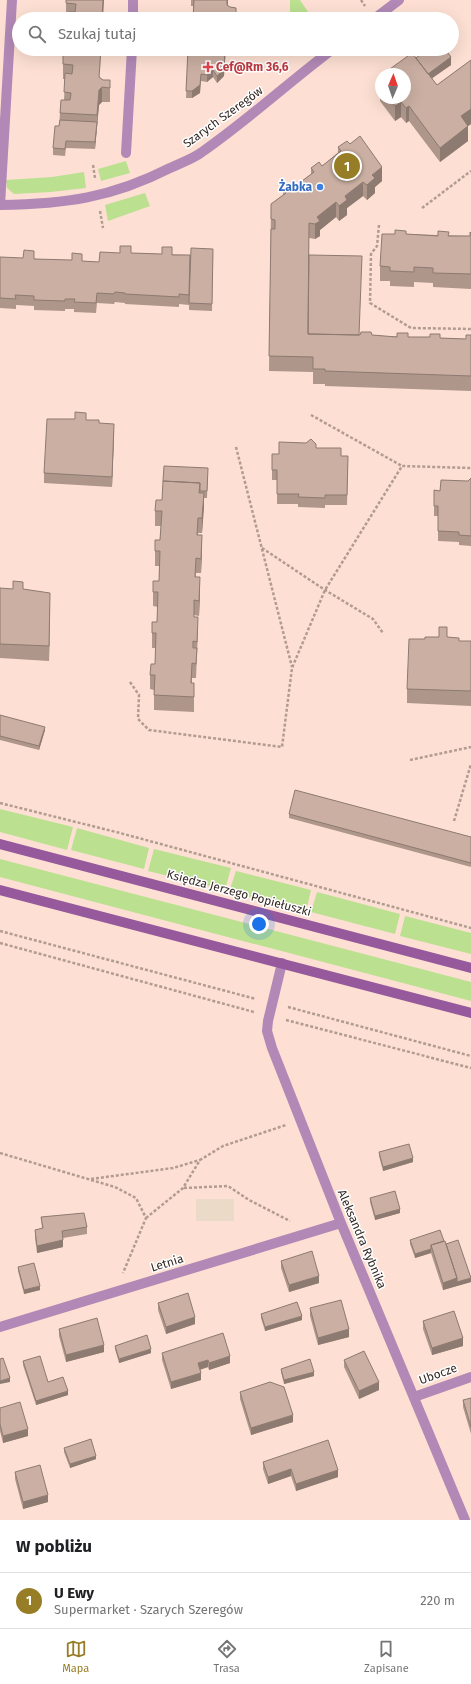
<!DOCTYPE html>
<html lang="pl">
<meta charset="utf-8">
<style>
body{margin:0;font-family:"Fira Sans",sans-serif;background:#f2f2f2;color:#202124}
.compass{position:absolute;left:375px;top:68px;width:36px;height:36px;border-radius:50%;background:#fff;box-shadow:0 4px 16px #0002;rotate:2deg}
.you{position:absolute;left:259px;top:924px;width:14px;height:14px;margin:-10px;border:3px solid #fff;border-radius:50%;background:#1a73e8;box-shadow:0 0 0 6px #1a73e833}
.badge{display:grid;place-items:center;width:26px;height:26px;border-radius:50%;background:#977d25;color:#fff;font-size:13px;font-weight:700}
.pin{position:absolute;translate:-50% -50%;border:2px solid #fff;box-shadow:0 1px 4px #0006}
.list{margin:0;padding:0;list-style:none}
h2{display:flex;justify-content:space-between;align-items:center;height:52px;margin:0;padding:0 16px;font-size:17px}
h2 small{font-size:13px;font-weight:400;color:#757577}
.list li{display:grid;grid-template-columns:26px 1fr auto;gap:12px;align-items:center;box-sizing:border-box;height:56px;padding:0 16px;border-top:1px solid #e0e0e0}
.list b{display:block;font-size:15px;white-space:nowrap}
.list p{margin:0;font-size:13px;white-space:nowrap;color:#757577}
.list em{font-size:13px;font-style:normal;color:#757577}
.icon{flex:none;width:22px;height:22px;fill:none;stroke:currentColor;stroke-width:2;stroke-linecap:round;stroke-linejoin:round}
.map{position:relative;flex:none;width:471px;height:1520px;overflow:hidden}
.search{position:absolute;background:#fff;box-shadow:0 4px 16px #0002;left:12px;right:12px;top:12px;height:44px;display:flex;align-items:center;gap:10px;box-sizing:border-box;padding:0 14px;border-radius:22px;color:#757577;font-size:15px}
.sheet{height:108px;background:#fff}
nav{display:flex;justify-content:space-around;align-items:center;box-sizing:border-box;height:56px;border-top:1px solid #e0e0e0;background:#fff;font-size:11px;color:#757577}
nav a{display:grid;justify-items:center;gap:2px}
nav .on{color:#977d25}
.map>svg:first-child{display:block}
</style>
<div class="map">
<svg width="471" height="1520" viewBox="0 0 471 1520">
<rect width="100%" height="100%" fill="#fde0d3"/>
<path fill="#ecdac9" d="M196 1199H234V1221H196Z"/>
<path fill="#bbe090" d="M290 0H300L313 19H290Z
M126 161 130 173 101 181 98 169Z
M84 172 86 188 51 192 14 194 7 188 6 180 52 177Z
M145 193 150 206 108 221 105 205Z
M0 809 73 827 67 850 0 832Z
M77 828 149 848 144 869 71 850Z
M154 849 231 868 225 890 148 871Z
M0 859 471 982V1001L0 877Z
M236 871 311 890 306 912 229 892Z
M317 892 400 914 395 934 311 912Z
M405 916 471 933V954L400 936Z"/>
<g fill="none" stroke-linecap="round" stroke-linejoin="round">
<path stroke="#b29b91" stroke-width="2.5" stroke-dasharray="3 2" stroke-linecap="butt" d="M361 0 365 6
M93 165 95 178
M422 208 471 171
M100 211 103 228
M379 225 377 246 371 254 370 303 411 328 471 329
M311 415 402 466
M236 447 292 667
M262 548 325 590 373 619 383 633
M130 682 139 695 138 719 149 730 282 747 292 668 325 590 402 466 471 468
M410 760 471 747
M0 803 120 833 471 928
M454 821 471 764
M0 931 256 999
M0 943 254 1012
M288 1007 471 1056
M286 1020 471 1068
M0 1153 115 1187 136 1198 146 1218 123 1273
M91 1179 173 1168 200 1160
M184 1188 228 1186 249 1200 290 1221
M146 1218 183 1188 200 1160 223 1146 286 1125"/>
<path stroke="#b289b6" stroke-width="10" d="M133 19V0
M374 19 399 0
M126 153 132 49
M0 205C65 204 111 198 170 168 180 163 193 159 202 152 248 120 289 82 333 49
M0 205 12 0
M282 963 268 1021 267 1031 272 1048 341 1223 465 1520
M0 1327 341 1223
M414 1397 471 1377"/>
<path stroke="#96599c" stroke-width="10" d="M0 844 471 968
M0 890 471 1013"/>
</g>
<path fill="#ae968b" d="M66 0H104L68 18H66Z
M191 0H228L227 6 230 7 236 8V19H193V6H191Z
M63 49 103 80H110V102H102L99 105 95 149 66 148 65 156 53 155V148L59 126 61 100H64L65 79H63Z
M188 49H226L224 76 217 83 213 77 207 82 201 81 200 93 192 98H186Z
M416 58 451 65 432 78 437 85 471 60V124L468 126V141L440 162 409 121 406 123 401 117 395 121 380 101V86H381V98H405Z
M338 147 382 181 375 187V193L367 200 363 196 347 208V215L339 221 336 217 320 230V236L315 239 309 238V255L359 335 466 339 471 335V391L325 386V384H313V372L269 371 271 204 283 195V189L294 187 311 174V168L322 166 338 153Z
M471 233V289L433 287V283L414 282V287L390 286V281H380V266L406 234 470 236Z
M213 249 212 311 189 310V305L179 304V307L125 304V303L115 302 114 304 97 303 96 313 74 312V309H65V311L34 310V306L16 305V309L0 308V257L99 262 131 253 190 255Z
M86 420 99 423 114 434 112 487 44 483V473Z
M316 448 341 456 348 466 347 505H325V508L298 507V504H277V480H272V454H279Z
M208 475 207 498H204L202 533H198V535L202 550 201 573H196V577L200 592 199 616 194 615V617L198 632 196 678H192V683H194V712L154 710V690L150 689V675L155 664 156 648H152V633L157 622 158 607 153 606V581H159V566H155V551L160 540 161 526H155V511L162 500Z
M471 478V546L459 545V542L438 541V516H434V506L440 491 468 481Z
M13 589H23L50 607 49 661 0 658V590Z
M447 637 459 641H471V706L407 703V689L425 639Z
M0 715 45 730 39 750 0 740Z
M289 814 471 837V867L289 818Z
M379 1152 413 1162 383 1171 379 1156Z
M370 1198 400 1213 375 1220 370 1202Z
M41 1217 87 1227V1234L63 1238V1247L37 1253 35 1238V1230L42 1228Z
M410 1240 444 1241 471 1282 443 1290 431 1253 415 1258 410 1244Z
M281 1261 319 1283 289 1292 281 1268Z
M18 1267 40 1290 24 1294 18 1271Z
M158 1303 195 1324 166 1334 158 1310Z
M310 1308 349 1337 318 1345 310 1316Z
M261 1314 302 1320 265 1331 261 1318Z
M423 1321 463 1346 432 1355 423 1329Z
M59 1329 104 1352 66 1362 59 1336Z
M115 1346 151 1353 119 1363 115 1349Z
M162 1353 230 1363 209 1370 208 1367 200 1370 201 1380 171 1389 162 1360Z
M344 1360 379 1390 359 1399 344 1367Z
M23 1361 48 1382 68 1395 36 1405 23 1365Z
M281 1369 314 1376 284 1384 281 1372Z
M240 1392 293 1422 251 1435 240 1399Z
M471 1398V1434L463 1407V1400Z
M0 1408 28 1436 3 1443 0 1431Z
M64 1448 96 1459 70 1468 64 1452Z
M263 1462 338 1477 296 1491 291 1476 268 1484 263 1469Z
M15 1472 48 1502 23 1509 15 1479Z"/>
<path fill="#8d7a71" d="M103 0H104L103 19H102Z
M227 0H228L227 17 229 14V19H226Z
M101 49 99 89 102 87V102L99 105 95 149V142L97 122Z
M225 50 224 76 217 83V76Z
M451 57V65L424 84V77Z
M213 70V77L207 82V75Z
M201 74 200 93 192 98V91Z
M401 102V117L395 121V106Z
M409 106V121L406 123V108Z
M471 109V124L461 131V116Z
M468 126V141L440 162V148Z
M382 167V181L375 187V193L367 200V185L372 175Z
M363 182V196L347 208V215L339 221V206L345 196Z
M336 202V217L320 230V236L315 239V224L317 217Z
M114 424V434L112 487V477Z
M204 493V508L202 533V518Z
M202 535V550L201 573V559Z
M200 577V592L199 616V601Z
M50 593V607L49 661V646Z
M45 727V730L39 750V746Z
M413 1158V1162L383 1171V1167Z
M400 1209V1213L375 1220V1216Z
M63 1240V1247L37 1253V1246Z
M431 1249V1253L415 1258V1254Z
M319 1276V1283L289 1292V1285Z
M457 1278V1286L443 1290V1283Z
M471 1278V1282L457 1286V1282Z
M40 1286V1290L24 1294V1290Z
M302 1316V1320L265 1331V1327Z
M195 1317V1324L166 1334V1327Z
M349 1329V1337L318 1345V1338Z
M463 1338V1346L432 1355V1348Z
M104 1345V1352L66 1362V1355Z
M151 1349V1353L119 1363V1359Z
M230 1356V1363L209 1370V1363Z
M208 1360V1367L198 1370V1363Z
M314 1372V1376L284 1384V1380Z
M201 1373V1380L171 1389V1382Z
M10 1378V1382L0 1384V1381Z
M379 1382V1390L359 1399V1391Z
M68 1391V1395L36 1405V1401Z
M293 1415V1422L251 1435V1428Z
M28 1429V1436L3 1443V1436Z
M96 1456V1459L70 1468V1464Z
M291 1469V1476L268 1484V1477Z
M338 1470V1477L296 1491V1484Z
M48 1495V1502L23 1509V1502Z"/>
<path fill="#caafa2" stroke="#8d7a71" d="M66 0H103L102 17 105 19H68L69 12H75L76 4 66 3Z
M194 0H227V5L230 7 236 8V14H229L226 18V19H193Z
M63 49H101L99 77 103 80H110V88L102 87 99 90 97 115 60 113 61 100H70L71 93 64 92 65 73 72 74 73 65 63 64Z
M188 49H209L225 50 224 69 217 76 213 70 207 75 201 74 200 85 192 91H186Z
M427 49H445L451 57 428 74 416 58Z
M412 53 437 85 471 60V109L461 116 468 126 440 148 409 106 406 108 401 102 395 106 389 98H405V74H383Z
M60 120 97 122 95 142 66 141 65 149 53 148 55 126H59Z
M360 136 382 167 372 175 375 178 367 185 363 182 345 196 347 200 339 206 336 202 317 217 320 221 315 224 309 223 308 334 360 335 361 332H371L372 335 397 337V333H408V337H430V334H440V338L466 339V335H471V376L325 371V369H313V357L269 356 271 229H275V220L271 219V204L286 193 283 189 291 184 294 187 314 172 311 168 319 162 322 166 341 151 338 147 347 141 350 144Z
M395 230 406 231V234L438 236V231L449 232 448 236H470V232L471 233V274L433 273V268L414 267V272L390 271V267L380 266 382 234H395Z
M120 246H131V253L162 254V247H172V255H190L189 295 179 294V297L125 294V293L115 292 114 294 97 293 96 303 74 302 75 299H65V301L34 300V296L15 295 16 299 0 298V257L23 258 24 250 34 251V259L72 260V253L82 254V261L99 262 100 252 120 253Z
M191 248 213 249 212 304 189 303Z
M309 255 362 256 359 335 308 334Z
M75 412 86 413V420H99V423L114 424 112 477 44 473 47 419H75Z
M311 439 316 444V448H341V456H348L347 495H325V498L298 497 299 494H277V470H272V454H279V442L306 443Z
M164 466 208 468 207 491H200V483L163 481Z
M471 478V536L459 535V532L438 531V506H434V490L440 491 441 480 468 481Z
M163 481 200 483 199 493H204L202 518H198L197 535H202L201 559 196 558 195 577H200L199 601 194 600V617H198L197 642 193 641V648H197L196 664 192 663 191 683H194V697L154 695 155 675H150L151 664H155L156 633H152V622H157L158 592H153V581H159L160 551H155V540H160L162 511H155L156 500H162Z
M13 581 23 582V589L50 593 49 646 0 644V588L13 589Z
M439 627H447V637L459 638V641H471V691L407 689 409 639H425V637H439Z
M0 715 45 727 39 746 0 736Z
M295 790 471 837V863L289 814Z
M409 1144 413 1158 383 1167 379 1152Z
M395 1191 400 1209 375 1216 370 1198Z
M84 1213 87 1227 62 1231 63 1240 37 1246 35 1230 43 1228 41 1217Z
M440 1230 444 1241 431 1245V1249L415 1254 410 1240Z
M458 1240 471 1278 457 1282V1278L446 1244Z
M445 1241 457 1278 443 1283 431 1245Z
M312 1251 319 1276 289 1285 281 1261Z
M34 1263 40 1286 24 1290 18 1267Z
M188 1293 195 1317 166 1327 158 1303Z
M341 1300 349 1329 318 1338 310 1308Z
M297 1302 302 1316 265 1327 261 1314Z
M454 1311 463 1338 432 1348 423 1321Z
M97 1318 104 1345 66 1355 59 1329Z
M223 1333 230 1356 209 1363 208 1360 198 1363 201 1373 171 1382 162 1353Z
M147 1335 151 1349 119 1359 115 1346Z
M364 1351 379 1382 359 1391 344 1360Z
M40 1356 48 1382 63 1377 68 1391 36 1401 23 1361Z
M3 1358 10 1378 0 1381V1359Z
M310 1359 314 1372 284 1380 281 1369Z
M270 1382 284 1387 293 1415 251 1428 240 1392Z
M471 1398V1427L463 1400Z
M20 1402 28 1429 3 1436 0 1424V1408Z
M91 1439 96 1456 70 1464 64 1448Z
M328 1440 338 1470 296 1484 291 1469 268 1477 263 1462Z
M40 1465 48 1495 23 1502 15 1472Z"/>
<path fill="#e0444e" stroke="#fff" stroke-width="1.5" d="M206 61h4v4h4v4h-4v4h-4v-4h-4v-4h4z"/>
<circle fill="#3f7fe0" stroke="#fff" stroke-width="1.5" cx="320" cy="187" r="4"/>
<g text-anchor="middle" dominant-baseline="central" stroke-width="3" stroke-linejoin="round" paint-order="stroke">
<g font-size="12" font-weight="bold" fill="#be3a42" stroke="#fff" text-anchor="start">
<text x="216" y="67">Cef@Rm 36,6</text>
</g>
<g font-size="12" fill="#342924" stroke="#fff">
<text transform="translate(223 117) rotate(-36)">Szarych Szeregów</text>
<text transform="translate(239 893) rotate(15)">Księdza Jerzego Popiełuszki</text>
<text transform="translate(362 1239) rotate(67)">Aleksandra Rybnika</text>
<text transform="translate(167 1263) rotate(-17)">Letnia</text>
<text transform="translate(438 1374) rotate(-20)">Ubocze</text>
</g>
<g font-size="12" font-weight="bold" fill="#366cbe" stroke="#fff" text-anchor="end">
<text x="312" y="187">Żabka</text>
</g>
</g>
</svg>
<svg class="compass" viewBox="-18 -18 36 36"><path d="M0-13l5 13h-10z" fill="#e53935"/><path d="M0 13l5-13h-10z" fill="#757577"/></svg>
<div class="you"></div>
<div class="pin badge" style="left:347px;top:166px">1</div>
<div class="search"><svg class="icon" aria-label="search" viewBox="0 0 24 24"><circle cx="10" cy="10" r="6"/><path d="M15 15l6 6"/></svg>Szukaj tutaj</div>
</div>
<section class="sheet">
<h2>W pobliżu<small></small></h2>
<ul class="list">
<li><span class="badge">1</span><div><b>U Ewy</b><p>Supermarket · Szarych Szeregów</p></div><em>220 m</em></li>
</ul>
</section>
<nav>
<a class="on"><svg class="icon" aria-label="map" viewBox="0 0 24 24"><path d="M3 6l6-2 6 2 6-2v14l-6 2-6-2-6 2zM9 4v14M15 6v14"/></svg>Mapa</a>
<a><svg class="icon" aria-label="directions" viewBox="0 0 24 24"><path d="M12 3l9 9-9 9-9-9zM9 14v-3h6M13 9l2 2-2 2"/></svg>Trasa</a>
<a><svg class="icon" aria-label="saved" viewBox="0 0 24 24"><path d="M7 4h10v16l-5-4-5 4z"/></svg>Zapisane</a>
</nav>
